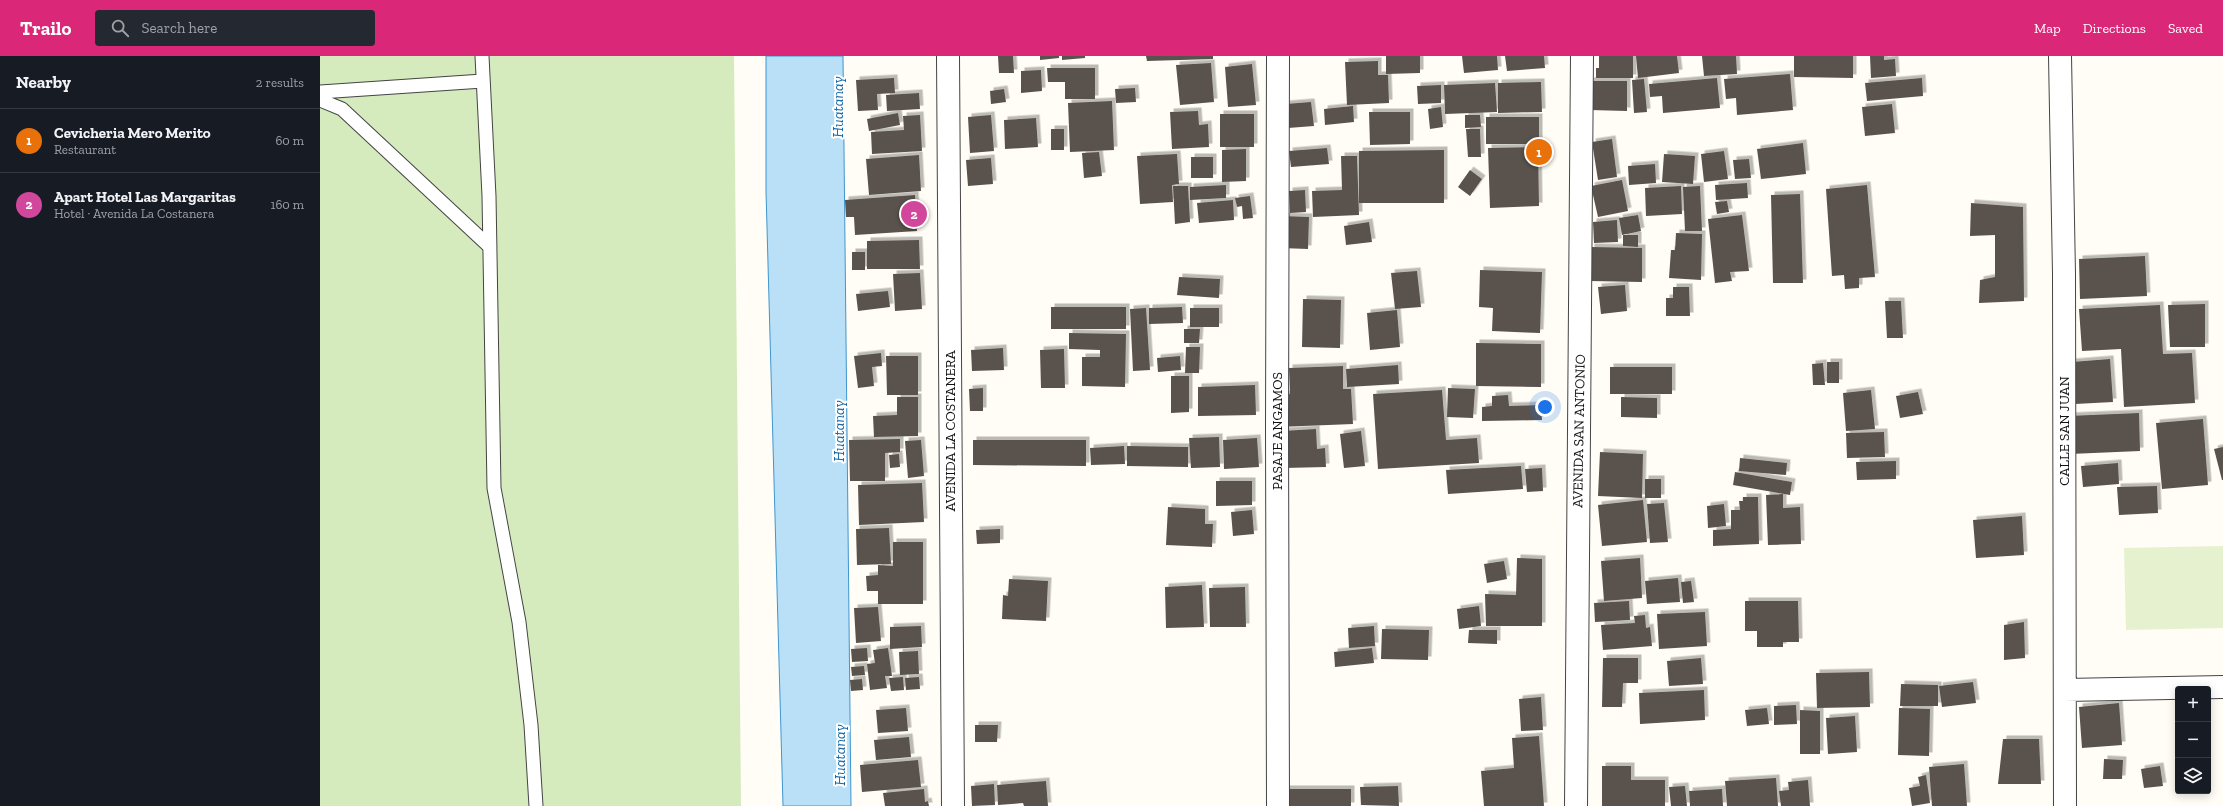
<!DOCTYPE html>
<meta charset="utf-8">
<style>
body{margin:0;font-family:"Zilla Slab",serif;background:#242831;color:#f1f3f6}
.controls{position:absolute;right:12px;bottom:12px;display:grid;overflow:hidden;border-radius:4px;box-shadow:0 2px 10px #0003}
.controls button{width:36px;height:36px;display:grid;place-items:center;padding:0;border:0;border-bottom:1px solid #363941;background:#171b24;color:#f1f3f6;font:20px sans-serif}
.you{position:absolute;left:1225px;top:351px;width:14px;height:14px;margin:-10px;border:3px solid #fff;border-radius:50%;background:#1a73e8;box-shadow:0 0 0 6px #1a73e833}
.badge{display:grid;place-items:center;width:26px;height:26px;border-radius:50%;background:#db2777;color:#fff;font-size:13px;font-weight:700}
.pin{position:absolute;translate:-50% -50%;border:2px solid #fff;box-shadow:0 1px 4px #0006}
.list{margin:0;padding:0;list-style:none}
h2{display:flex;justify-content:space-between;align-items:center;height:52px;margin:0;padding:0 16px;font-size:17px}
h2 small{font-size:13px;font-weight:400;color:#9ea1a6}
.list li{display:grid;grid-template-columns:26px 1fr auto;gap:12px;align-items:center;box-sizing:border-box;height:64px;padding:0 16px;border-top:1px solid #363941}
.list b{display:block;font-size:15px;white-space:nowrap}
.list p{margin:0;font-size:13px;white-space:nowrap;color:#9ea1a6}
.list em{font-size:13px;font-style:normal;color:#9ea1a6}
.icon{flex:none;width:22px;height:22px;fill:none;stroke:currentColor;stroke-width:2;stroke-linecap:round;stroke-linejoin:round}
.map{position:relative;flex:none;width:1903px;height:750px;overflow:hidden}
header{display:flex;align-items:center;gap:24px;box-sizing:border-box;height:56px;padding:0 20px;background:#db2777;color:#fff}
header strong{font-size:19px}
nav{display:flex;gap:22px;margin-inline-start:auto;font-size:14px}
.search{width:280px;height:36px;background:#242831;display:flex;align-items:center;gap:10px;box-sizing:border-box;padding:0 14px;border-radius:4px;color:#9ea1a6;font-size:15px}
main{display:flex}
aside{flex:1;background:#171b24}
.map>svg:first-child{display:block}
</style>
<header>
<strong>Trailo</strong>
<div class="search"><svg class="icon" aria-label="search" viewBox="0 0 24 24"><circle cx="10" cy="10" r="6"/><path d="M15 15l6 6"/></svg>Search here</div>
<nav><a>Map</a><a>Directions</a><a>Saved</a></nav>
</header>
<main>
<aside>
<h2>Nearby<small>2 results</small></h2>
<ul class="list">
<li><span class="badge" style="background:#e8710a">1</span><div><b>Cevicheria Mero Merito</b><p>Restaurant</p></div><em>60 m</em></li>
<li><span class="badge" style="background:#d1479c">2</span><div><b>Apart Hotel Las Margaritas</b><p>Hotel · Avenida La Costanera</p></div><em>160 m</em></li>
</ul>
</aside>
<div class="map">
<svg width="1903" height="750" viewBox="0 0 1903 750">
<defs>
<filter id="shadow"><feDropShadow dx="3.5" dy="-3.5" stdDeviation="0" flood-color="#0004"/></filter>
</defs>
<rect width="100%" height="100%" fill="#fffdf5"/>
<path fill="#d5ebbd" d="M0 0H414L421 750H0Z"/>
<path fill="#e6f2cf" d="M1903 490V572L1806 574 1804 492Z"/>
<path fill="#b9e0f7" stroke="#3f96cf" d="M446 0H523L531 750H463L446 135Z"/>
<path fill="#5a524d" filter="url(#shadow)" d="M678 0H693L694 17H679Z
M720 0H739V2L720 4Z
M742 0H765V2L742 4Z
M826 0H893V3L827 5Z
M1066 0H1100V17L1066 18Z
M1142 0H1177L1178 14 1144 17Z
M1185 0H1224L1225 12 1187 15Z
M1279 0H1313V22H1276V12H1279Z
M1316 0H1357L1359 17 1318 22Z
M1382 0H1416L1417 18 1384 20Z
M1474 0H1533V22L1474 21Z
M1550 0H1564V4L1575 3 1576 20 1551 22Z
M1058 5V19H1068L1069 47 1027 49 1025 6Z
M891 7 894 46 860 49 856 9Z
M932 8 936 49 908 51 905 11Z
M727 12H775V43H745V26H728Z
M721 14 722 35 701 37V15Z
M1470 18 1473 54 1417 59 1416 42 1406 43 1404 23Z
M574 22 575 37 557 38 558 54 538 55 536 24Z
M1397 22 1400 52 1343 57 1342 40 1330 41 1329 28Z
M1602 22 1603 40 1547 45 1545 27Z
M1324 23 1327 56 1314 57 1312 24Z
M1270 25H1307V55L1270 54Z
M1221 26 1222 56 1178 57V27Z
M1175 27 1177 56 1125 58 1124 29Z
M1121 29V47L1098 48 1097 30Z
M815 32 816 46 796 47 795 33Z
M684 33 686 46 671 48 670 35Z
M599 37 600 53 567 55 566 39Z
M792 45 794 94 750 96 748 47Z
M991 46 994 70 968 72 966 48Z
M1572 48 1575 77 1545 80 1542 51Z
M1033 50 1034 66 1005 69 1004 53Z
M1121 51 1123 71 1110 73 1108 53Z
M878 55 879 69 888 68 889 91 852 93 850 56Z
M1049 56H1090V88L1050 89Z
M578 57 580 69 549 75 547 63Z
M900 58H934V91H900Z
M600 59 602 95 552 98 551 76 584 74 583 60Z
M671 59 674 95 650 97 648 61Z
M1145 59H1160L1161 71 1145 72Z
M1166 61H1219V88H1166Z
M716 62 718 91 685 93 684 64Z
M731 73H744V94H731Z
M1146 73H1160L1161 101H1148Z
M1292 83 1297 121 1278 124 1272 86Z
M1483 87 1486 118 1441 123 1437 93Z
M1218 91 1219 150 1170 152 1168 92Z
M1007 92 1009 108 971 111 969 95Z
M926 93V125L902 126V94Z
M1124 94V147H1039V95Z
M1404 95 1408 123 1384 126 1381 98Z
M779 96 782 120 764 122 762 97Z
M857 98 859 128 852 129 853 146 820 148 817 100Z
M1344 98 1375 100 1373 128 1342 126Z
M599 99 601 135 549 139 546 103Z
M1021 100H1037L1039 159 993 161 992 135 1022 134Z
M871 101H893V122H871Z
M671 102 673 128 648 130 646 104Z
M1429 103 1431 122 1415 123 1413 104Z
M1335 108 1336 127 1309 129 1308 110Z
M1150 114 1162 123 1150 140 1138 131Z
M1302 124 1308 155 1278 161 1271 130Z
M1427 127 1428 142 1396 144 1395 129Z
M906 129V142L870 144V131Z
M1547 129 1555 221 1539 222V232L1525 233 1524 219 1512 220 1506 133Z
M853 130H868L870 166 855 168Z
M1361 130 1362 158 1326 160 1325 132Z
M1380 130 1382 175H1365L1363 131Z
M985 134 986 156 970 157 969 135Z
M1480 138 1483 227H1453L1451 139Z
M595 139 597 175 535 179 534 161H526L525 144Z
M930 140 933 162 923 163 922 150 917 151 915 142Z
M913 144 914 164 879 167 877 147Z
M1407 145 1409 156 1397 158 1395 146Z
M1651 147 1703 151 1704 245 1659 247 1660 224 1675 221V179L1650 180Z
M1318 159 1321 175 1302 179 1299 162Z
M1422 159 1429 215 1410 216 1412 225 1395 227 1388 163Z
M961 160 989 161 988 193 961 192Z
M1297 164 1298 186 1274 187 1273 166Z
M1049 166 1052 186 1026 189 1024 170Z
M1356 177 1382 178 1381 224 1349 222 1351 194H1355Z
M1303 179H1318V191L1303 190Z
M599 184 600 213H547V185Z
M1271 191 1322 192V226L1270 225Z
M532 196H545V214H532Z
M1825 200 1827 240 1760 243 1759 203Z
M1160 214 1222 216 1220 277 1172 275 1173 252 1159 251Z
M1097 215 1101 251 1075 253 1071 217Z
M600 217 602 253 575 255 573 218Z
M859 221 900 223 899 242 857 239Z
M1305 229 1307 255 1281 258 1278 231Z
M1353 231H1369L1370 260H1346V242H1353Z
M568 235 570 251 538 255 536 238Z
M983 243 1021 244 1020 292 982 291Z
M1565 245H1581L1583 282H1567Z
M1885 248V291H1850L1848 249Z
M1840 249 1843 298 1872 297 1875 347 1804 351 1801 293 1762 295 1759 253Z
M731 251H806V273H731Z
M862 251 863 267 829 268V252Z
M826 252 830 314 813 315 810 253Z
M870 252H899V271H870Z
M1077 254 1080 291 1050 294 1047 257Z
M864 273H880L879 287H864Z
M749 277 806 278 805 331 762 330V301H780V294L749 293Z
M1156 287 1221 288V331L1156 330Z
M866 291H880L879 317H865Z
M683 292 684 314 652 315 651 294Z
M744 293 745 332H721L720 294Z
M561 297 562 310 552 311 554 330 538 332 534 300Z
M566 300H598V339H567Z
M860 300 861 314 838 316 837 302Z
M1790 303 1793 346 1755 348 1752 306Z
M1507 306H1519V327H1507Z
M1503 307 1505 329H1493L1492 308Z
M1078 309 1079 328 1027 331 1026 313Z
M1023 310V333H1031L1033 368 958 371 957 339 970 338 969 312Z
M1290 311H1352V338H1290Z
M851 320H869V356L851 357Z
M935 329 936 359 878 360V331Z
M663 332V355H650L649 333Z
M1128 332 1155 333 1153 362 1127 361Z
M1122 334 1126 384 1157 382 1159 407 1058 413 1053 338Z
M1551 334 1555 373 1526 375 1523 337Z
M1598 336 1603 358 1580 362 1576 340Z
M1188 339 1189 350 1221 349 1222 364 1162 365V351L1172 350V340Z
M577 341H598V380L554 381 553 360 577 359Z
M1301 341 1337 342V362L1301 361Z
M1819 357 1820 395 1750 398 1748 360Z
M1883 363 1888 429 1842 433 1836 367Z
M996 373 997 393 1005 392 1006 411 964 412 962 375Z
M1041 375 1045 410 1024 412 1020 378Z
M1564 376 1565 401 1527 402 1526 377Z
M899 381 900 411 871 412 869 382Z
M937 382 939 411 904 413 903 384Z
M580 383V396L565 397V425H530L529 384Z
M601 384 604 420 588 422 585 385Z
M653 384H766V410L653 409Z
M804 390 805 408 771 409 770 392Z
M807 390 868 391V411L807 410Z
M1903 391V424H1902L1894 393Z
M1280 396 1323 398 1322 442 1278 440Z
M579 398 580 411 570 412 569 399Z
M1420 402 1467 407 1466 419 1419 415Z
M1576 405V423L1537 424 1536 406Z
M1798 407 1799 428 1763 431 1761 410Z
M1201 410 1203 433 1128 438 1126 414Z
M1222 412 1223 435 1207 436 1205 413Z
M1415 416 1472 426 1470 439 1413 429Z
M1325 423H1341V442H1325Z
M896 425H932V449L896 450Z
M602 427 604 466 539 469 538 429Z
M1837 430 1838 457 1799 459 1797 431Z
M1463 438V452L1480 451 1481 488 1448 489 1446 439Z
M1423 441H1438L1439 488 1393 490V474L1411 473V454H1420L1419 445H1423Z
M1323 444 1327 486 1282 490 1278 449Z
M1344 447 1348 486 1330 487 1327 448Z
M1404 448 1406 470 1388 472 1387 450Z
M848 451 885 453V468H893L892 491 846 489Z
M932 454 934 478 913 480 911 456Z
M1702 460 1704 499 1656 502 1653 464Z
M569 472 571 508 537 509 536 473Z
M680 473V487L657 488 656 474Z
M573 486H603V548H558V535H547L546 520 558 519V509L573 510Z
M1197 502 1222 503V570H1166L1165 538 1196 539Z
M1320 502 1322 542 1284 545 1281 505Z
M1184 505 1187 523 1167 527 1164 508Z
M1358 522 1360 546 1327 548 1325 525Z
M689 523 728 525 726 565 682 563 683 539 688 540Z
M1371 525 1374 546 1363 547 1361 526Z
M882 529 884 571 846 572 845 531Z
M925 531 926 571H890L889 532Z
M1309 545 1310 564 1275 566 1274 547Z
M1425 545H1478L1479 586H1463V591H1437V575H1425Z
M1159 550 1161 570 1139 573 1137 553Z
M558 551 561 585 536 587 534 552Z
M1385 556 1387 590 1339 593 1337 558Z
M1325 559 1326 572 1330 571 1332 590 1283 594 1281 569 1315 567 1314 560Z
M1704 566 1705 602 1684 604V569Z
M601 570 602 591 570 593V571Z
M1054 570 1055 590 1029 592 1028 572Z
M1062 573 1109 574 1108 604 1061 603Z
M1149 574H1177V588L1148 587Z
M547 592 548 605 532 606 531 593Z
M568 592 572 620H565L567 632 550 634 547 608 555 607 553 594Z
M1052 592 1054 607 1015 611 1014 596Z
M598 595 599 618 580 619 579 596Z
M1283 602H1318V627H1303L1302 651H1282Z
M1381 602 1383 628 1349 630 1347 605Z
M544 610 545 619 532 620 531 611Z
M1549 616 1550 651 1497 652 1496 617Z
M583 621 584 634 571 635 569 622Z
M599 621 600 633 586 634 585 622Z
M542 623 543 634 531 635 530 624Z
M1653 626 1656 647 1622 651 1619 630Z
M1581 628 1618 629V650H1580Z
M1384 634 1385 664 1320 668 1319 637Z
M1221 641 1223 674 1201 675 1199 643Z
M1799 647 1802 689 1762 692 1759 651Z
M1476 649 1477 668 1454 669V650Z
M586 652 588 675 558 677 556 654Z
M1447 652 1449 668 1427 670 1425 654Z
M1579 652 1610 653 1609 700 1578 699Z
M1480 654 1500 655V698H1480Z
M1535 660 1537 696 1508 698 1506 662Z
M655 669H678L677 686H655Z
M1219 680 1224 750H1164L1161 715 1194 712 1192 682Z
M589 681 591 701 556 704 554 684Z
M1683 683H1719L1721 728H1678Z
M1784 703 1803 704 1802 723H1783Z
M598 704 601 731 542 736 540 709Z
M1644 708 1647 750H1612L1609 711Z
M1282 710H1311V724H1345V750H1282Z
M1840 710 1843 730 1824 732 1821 713Z
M1606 719 1610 747 1592 750 1589 732 1600 730 1598 721Z
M1456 722 1458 750H1407L1405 725Z
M1488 724 1490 750H1461L1459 735 1469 734 1468 726Z
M726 725 728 750H704L703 747 678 749 677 729Z
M674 728 675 749 652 750 651 730Z
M1078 730 1079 750 1041 749 1040 731Z
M1365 730 1367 750H1351L1349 731Z
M604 733 605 746 608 745 609 750H565L563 737Z
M961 733H1031V750H962Z
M1402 733 1403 750H1370L1369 735Z"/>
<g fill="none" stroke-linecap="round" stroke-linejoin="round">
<g stroke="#444" stroke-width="15">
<path id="lane" d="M162 0 169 140 174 432 199 566 211 669 216 750
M0 36 163 25
M0 44 22 53 170 191"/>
</g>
<g stroke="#444" stroke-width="24">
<path id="street" d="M628 0 633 750
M958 0 957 372 958 750
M1740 0 1744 218 1745 750
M1745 634 1903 631
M1256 750 1262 0"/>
</g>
<use href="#lane" stroke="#fff" stroke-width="13"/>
<use href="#street" stroke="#fff" stroke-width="22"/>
</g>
<g text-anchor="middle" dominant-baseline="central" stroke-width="4" stroke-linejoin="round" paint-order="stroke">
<g font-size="14" fill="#111" stroke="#fff">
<text transform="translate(630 375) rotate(-90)">AVENIDA LA COSTANERA</text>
<text transform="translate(957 375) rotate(-90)">PASAJE ANGAMOS</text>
<text transform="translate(1259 375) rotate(-89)">AVENIDA SAN ANTONIO</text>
<text transform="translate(1744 375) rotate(-90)">CALLE SAN JUAN</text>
</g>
<g font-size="15" font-style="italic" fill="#1768a6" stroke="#fff">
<text transform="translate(518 51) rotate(-90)">Huatanay</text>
<text transform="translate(519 375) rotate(-90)">Huatanay</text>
<text transform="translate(520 699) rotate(-90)">Huatanay</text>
</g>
</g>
</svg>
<div class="controls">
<button>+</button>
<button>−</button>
<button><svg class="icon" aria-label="layers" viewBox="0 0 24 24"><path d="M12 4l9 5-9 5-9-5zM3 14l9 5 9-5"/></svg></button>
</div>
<div class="you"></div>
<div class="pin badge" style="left:1219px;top:96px;background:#e8710a">1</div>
<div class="pin badge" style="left:594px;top:158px;background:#d1479c">2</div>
</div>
</main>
